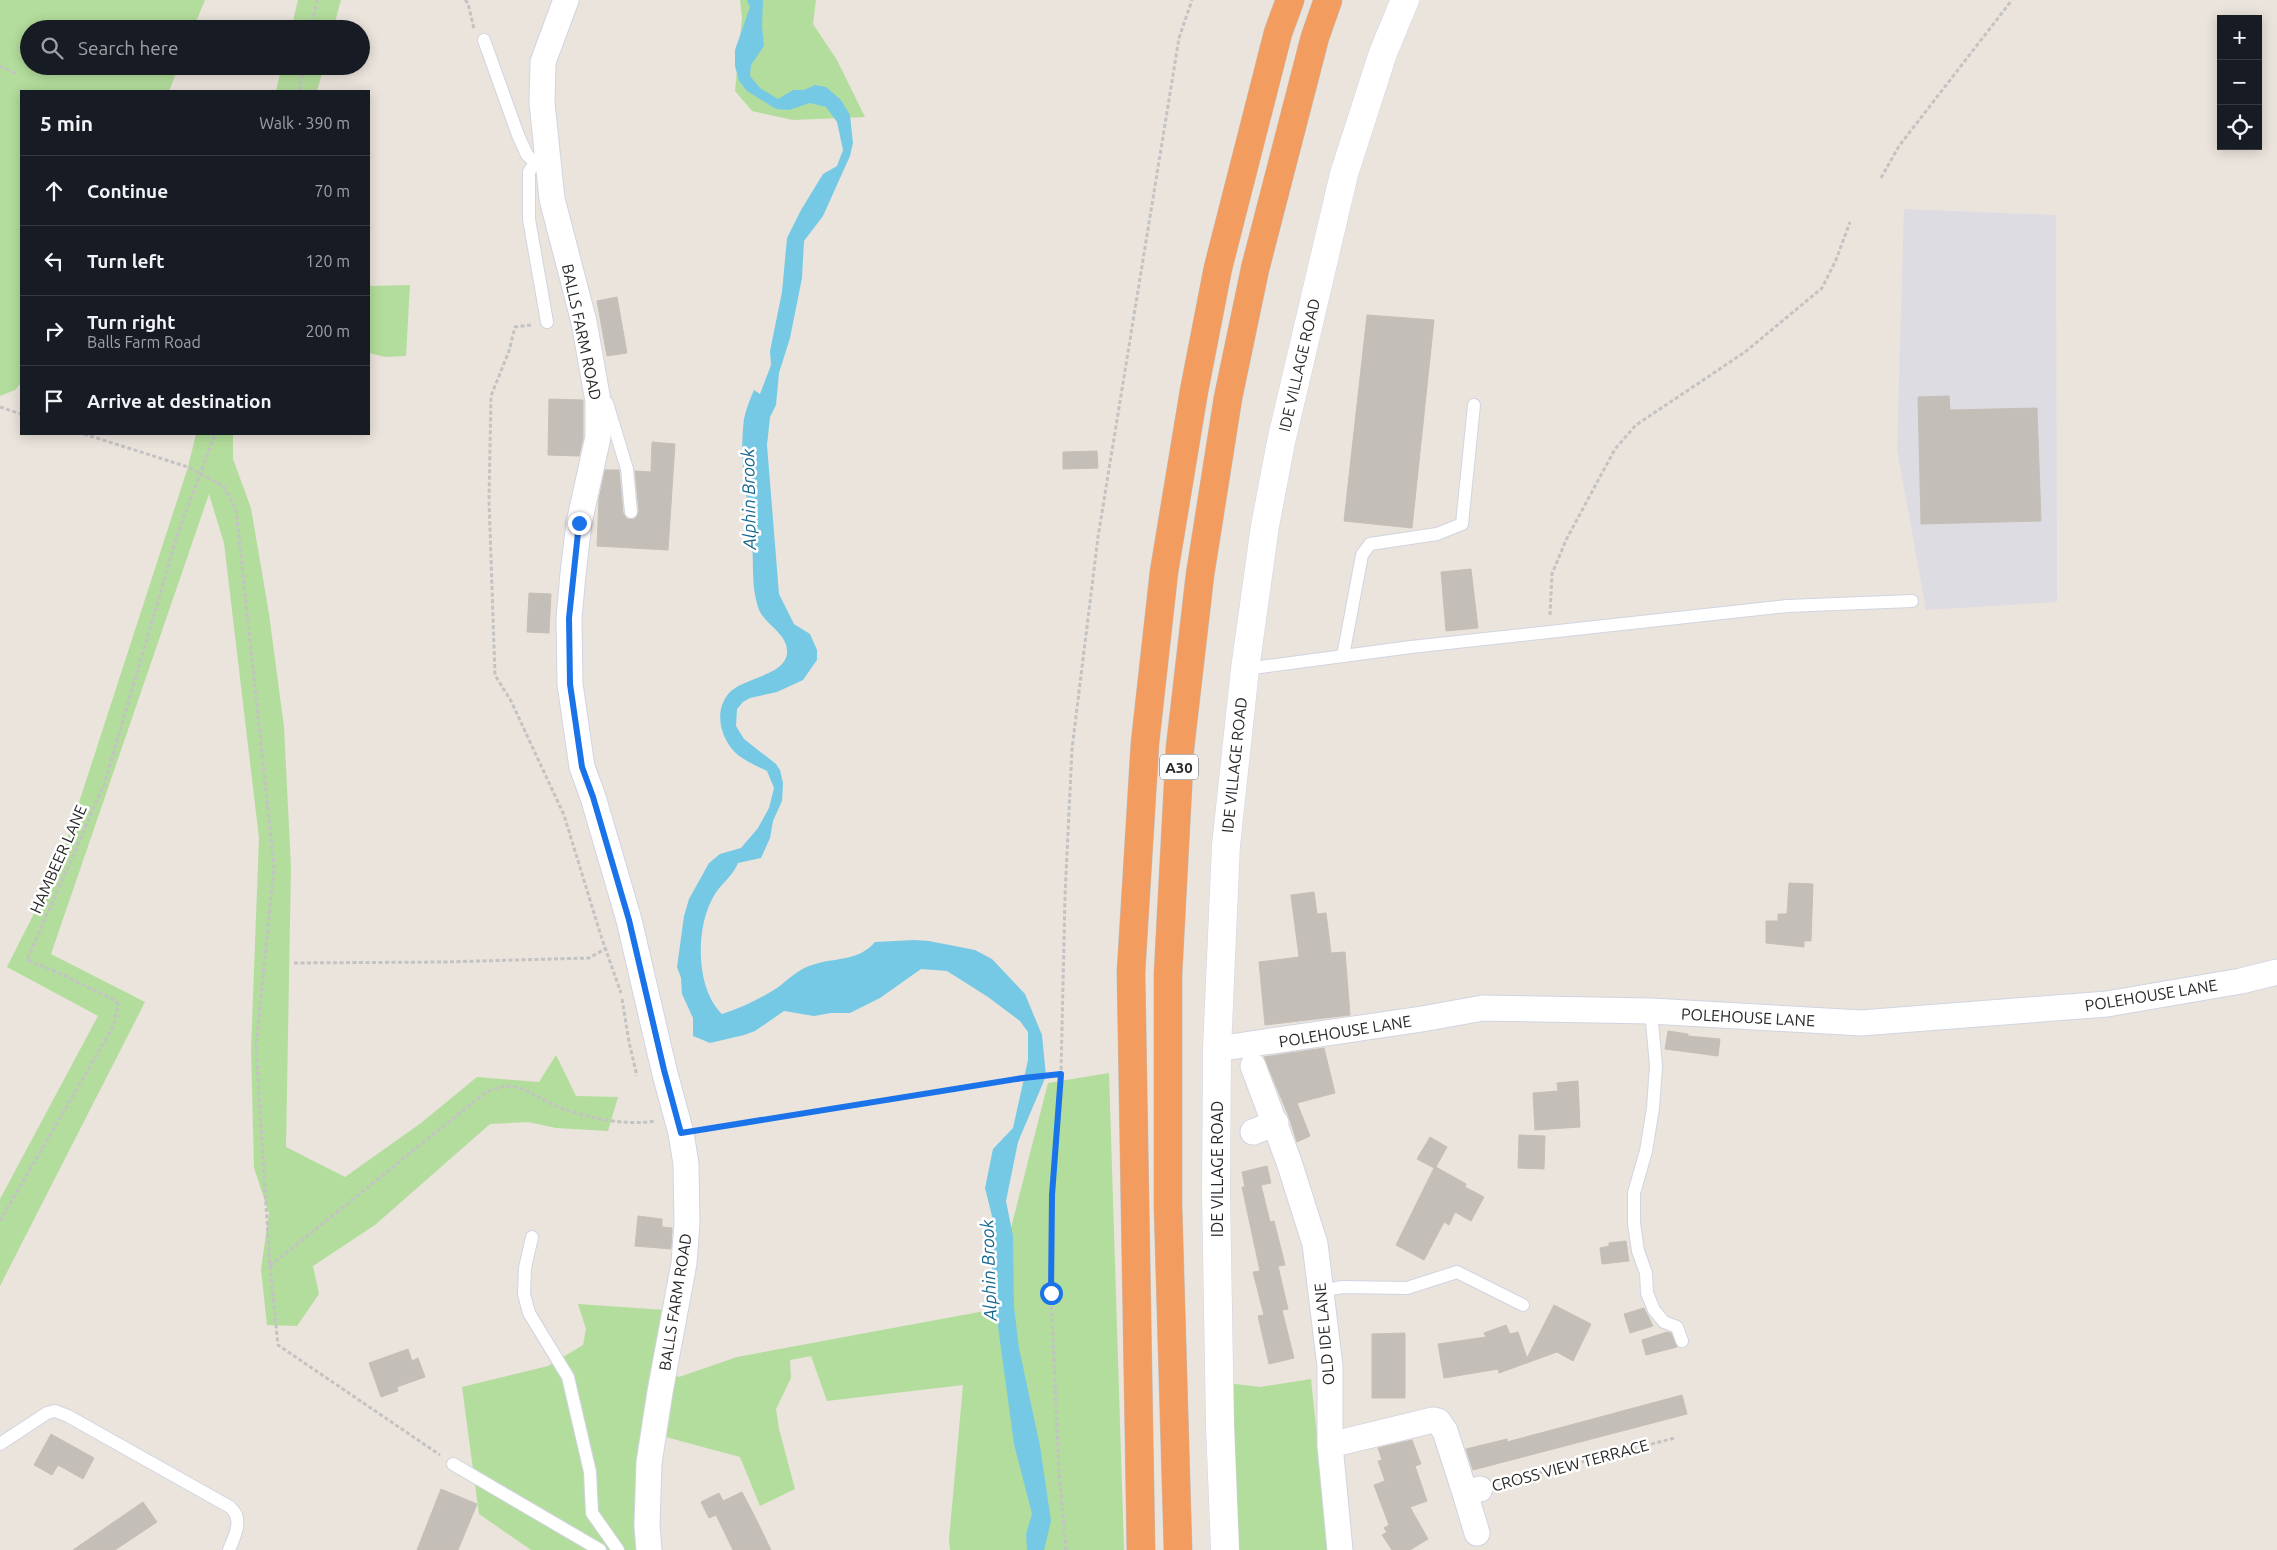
<!DOCTYPE html>
<meta charset="utf-8">
<style>
body{margin:0;font-family:Ubuntu,sans-serif;background:#20242c;color:#f1f3f6}
.controls{position:absolute;right:15px;top:15px;display:grid;overflow:hidden;border-radius:0px;box-shadow:0 2px 12px #0003}
.controls button{width:45px;height:45px;display:grid;place-items:center;padding:0;border:0;border-bottom:1px solid #363941;background:#171b24;color:#f1f3f6;font:25px sans-serif}
.stop{position:absolute;width:15px;height:15px;margin:-11px;border:4px solid #1a73e8;border-radius:50%;background:#fff}
.stop.end{background:#1a73e8;border-color:#fff;box-shadow:0 1px 5px #0008}
.list{margin:0;padding:0;list-style:none}
h2{display:flex;justify-content:space-between;align-items:center;height:65px;margin:0;padding:0 20px;font-size:21px}
h2 small{font-size:16px;font-weight:400;color:#9ea1a6}
.list li{display:grid;grid-template-columns:32px 1fr auto;gap:15px;align-items:center;box-sizing:border-box;height:70px;padding:0 20px;border-top:1px solid #363941}
.list b{display:block;font-size:19px;white-space:nowrap}
.list p{margin:0;font-size:16px;white-space:nowrap;color:#9ea1a6}
.list em{font-size:16px;font-style:normal;color:#9ea1a6}
.icon{flex:none;width:28px;height:28px;fill:none;stroke:currentColor;stroke-width:2;stroke-linecap:round;stroke-linejoin:round}
.map{position:relative;flex:none;width:2277px;height:1550px;overflow:hidden}
.search{position:absolute;background:#171b24;box-shadow:0 2px 12px #0003;left:20px;top:20px;width:350px;height:55px;display:flex;align-items:center;gap:12px;box-sizing:border-box;padding:0 18px;border-radius:28px;color:#9ea1a6;font-size:19px}
.panel{position:absolute;background:#171b24;box-shadow:0 2px 12px #0003;left:20px;top:90px;width:350px;height:345px;border-radius:0px}
.map>svg:first-child{display:block}
</style>
<div class="map">
<svg width="2277" height="1550" viewBox="0 0 2277 1550">
<rect width="100%" height="100%" fill="#eae4dc"/>
<path fill="#dedce3" d="M1904 209 2056 215 2057 602 1926 610 1897 449Z"/>
<path fill="#b3dd9c" d="M0 0H205L193 29H29V66H179L169 91H21V383L15 390 0 396Z
M298 0H341L333 29H291Z
M740 0H816L813 24 837 60 865 117 793 120 752 111 735 91 742 18Z
M282 66H324L317 91H276Z
M410 285 406 356 385 357 369 353V286Z
M196 434H233V459L251 508 269 614 284 727 291 867 286 1147 345 1177 421 1123 477 1077 539 1082 556 1055 576 1096 618 1097 608 1131 556 1128 528 1122 490 1124 375 1225 313 1266 319 1294 297 1326 267 1325 261 1269 269 1213 254 1168 251 1049 259 838 224 543 209 494 51 954 145 1002 0 1286V1199L98 1016 7 967 59 864 188 467Z
M1109 1073 1124 1550H950L949 1540 963 1385 827 1401 811 1356 790 1360 791 1378 776 1409 779 1429 795 1489 760 1506 740 1457 662 1436 639 1550H531L479 1514 462 1387 548 1366 583 1345 586 1329 578 1304 665 1310 657 1363 679 1377 737 1357 990 1310 1048 1083Z
M1311 1379 1329 1550H1234L1227 1383 1260 1387Z"/>
<path fill="#76c9e5" d="M747 0H763L762 26 764 46 751 65 750 76 760 88 778 99 793 90H804L815 85 826 87 841 100 850 115 853 143 850 156 823 216 804 241 802 278 790 338 779 373 776 405 770 417 767 445 779 594 794 624 810 634 817 650V660L803 680 777 692 750 698 743 702 737 709 736 726 744 739 776 764 780 770 783 783 782 801 773 821 770 838 761 858 738 863C733 876 722 883 715 894 695 925 695 988 722 1014 741 1008 760 999 777 988 788 980 798 969 812 965 835 957 858 962 875 942L914 940 929 941 975 950 992 959 1025 994 1042 1035 1046 1076 1018 1142 1006 1201 1013 1236 1014 1307 1019 1348 1040 1446 1051 1521 1044 1550H1027L1026 1534 1032 1514 1014 1444 997 1319 990 1309 993 1302 991 1235 993 1220 985 1188 993 1149 1013 1128 1028 1060V1032L1020 1021 988 997 947 971 921 969 880 998 850 1013H831L814 1016 784 1011 755 1031 744 1035 710 1043 693 1036V1018L682 994 681 978 677 967 684 916 689 899 709 863 720 854 741 848 758 828 769 808 774 788 767 771C755 765 740 759 732 749 719 733 715 709 729 693 743 677 789 676 787 650 786 632 763 624 758 607 751 585 754 565 752 543 752 539 750 536 749 532 749 524 751 517 751 509 750 504 747 500 746 495 742 471 741 443 744 419 746 409 750 399 754 390L760 394 771 365 770 351 782 292 787 238 801 210 823 174 837 166 843 150 837 122 826 107 810 103 789 110 776 109 747 91 739 81 735 66V50L750 7Z"/>
<path fill="#c3beb7" stroke="#c5bfb6" d="M617 297 627 353 607 356 597 301Z
M1367 315 1434 320 1412 528 1344 521Z
M1949 396 1950 410 2037 408 2041 521 1921 524 1918 397Z
M549 399 583 400V438L579 456 548 455Z
M652 442 675 444 668 550 597 546 599 499 605 470H619L623 513 627 519H635L639 511 635 471 651 472Z
M1097 451 1098 468 1063 469V452Z
M1471 569 1478 628 1446 631 1441 572Z
M529 593 551 594 549 633 527 632Z
M1789 883 1813 884 1811 941H1804V947L1766 943V921H1778V914H1787Z
M1314 892 1317 914 1326 913 1331 953 1345 952 1350 1015 1265 1025 1259 962 1299 957 1291 895Z
M1668 1031 1688 1034V1036L1720 1039 1718 1056 1665 1049Z
M1324 1048 1335 1093 1297 1103 1310 1136 1297 1142 1289 1117 1264 1057Z
M1578 1081 1580 1127 1535 1130 1533 1093 1558 1091 1557 1083Z
M1519 1135 1545 1136 1544 1169 1518 1168Z
M1430 1137 1447 1147 1436 1167 1466 1184 1465 1187 1484 1197 1471 1221 1455 1212 1449 1225 1444 1222 1424 1260 1396 1245 1434 1168 1417 1159Z
M1267 1166 1271 1183 1261 1185 1270 1222 1274 1221 1285 1265 1278 1266 1288 1309 1282 1310 1294 1358 1269 1364 1258 1316 1264 1315 1253 1272 1260 1271 1242 1187H1245L1242 1172Z
M638 1216 662 1219V1227L672 1228 671 1249 635 1246Z
M1626 1241 1629 1261 1602 1264 1600 1248 1609 1246V1243Z
M1554 1305 1591 1324 1573 1361 1557 1352 1499 1373 1498 1369 1444 1378 1438 1344 1486 1337 1484 1333 1506 1325 1510 1334 1518 1332 1527 1358Z
M1644 1308 1653 1326 1630 1333 1624 1314Z
M1667 1332 1671 1333 1677 1347 1646 1355 1642 1340Z
M1405 1333V1398H1372V1334Z
M408 1349 412 1361 418 1358 425 1377 397 1387 398 1391 381 1397 369 1363Z
M1682 1395 1687 1414 1473 1470 1466 1449 1507 1439V1442Z
M51 1434 94 1458 83 1479 58 1465 52 1475 34 1465Z
M1412 1440 1421 1464 1415 1466 1427 1501 1410 1507 1428 1539 1410 1550H1392L1382 1535 1387 1532 1384 1528 1389 1525 1374 1485 1385 1481 1378 1461 1382 1460 1378 1448Z
M441 1489 477 1504 458 1550H417Z
M742 1492 755 1517 771 1550H733L716 1515 709 1518 701 1502 719 1493 723 1501Z
M143 1502 157 1522 115 1550H73Z"/>
<g fill="none" stroke-linecap="round" stroke-linejoin="round">
<g stroke="#d1d4e1" stroke-width="14">
<path id="lane" d="M484 40 518 135 527 155 535 162 543 163
M535 162 529 172V219L547 322
M607 403 627 469 631 512
M1343 656 1362 555 1370 544 1437 534 1462 524 1474 405
M1245 669 1411 647 1787 606 1912 601
M1651 1011 1656 1066 1653 1108 1646 1151 1634 1193V1223L1638 1251 1646 1273 1647 1293 1654 1310 1664 1322 1677 1327 1682 1341
M532 1237 525 1268 524 1294 529 1313 568 1377 590 1472 592 1513 618 1550
M1321 1291 1342 1287 1407 1288 1457 1272 1523 1305
M0 1444 47 1413 55 1411 68 1416 230 1507C244 1519 235 1535 229 1550
M453 1464 600 1550"/>
</g>
<g stroke="#d1d4e1" stroke-width="27">
<path id="street" d="M566 0 543 62 542 103 552 199 584 322 598 401V437L579 523 573 574 569 618 570 684 582 767 593 797 629 920 664 1070 681 1133 686 1164 687 1224 684 1263 660 1392 649 1463 647 1526 649 1550
M1217 1049 1422 1019 1483 1008 1651 1011 1861 1023 2107 1004 2241 981 2277 972
M1253 1066 1289 1162 1315 1244 1330 1366V1445L1340 1550
M1253 1132 1276 1123
M1330 1445 1433 1420 1438 1421 1445 1431 1465 1493 1480 1489
M1465 1493 1477 1533"/>
</g>
<g stroke="#d1d4e1" stroke-width="29">
<path id="secondary" d="M1225 1550 1220 1426 1216 1193 1217 1049 1226 845 1245 669 1265 526 1281 442 1344 174 1383 53 1405 0"/>
</g>
<g stroke="#c3c3c3" stroke-width="29">
<path id="highway" d="M1141 1550 1131 972 1145 743 1164 572 1194 391 1218 268 1278 33 1290 0
M1178 1550 1168 1206V974L1180 748 1200 575 1228 398 1255 269 1315 37 1328 0"/>
</g>
<path stroke="#c3c3c3" stroke-width="3" stroke-dasharray="4 2.5" stroke-linecap="butt" d="M465 0 468 3 474 29
M311 29 317 0
M0 66 17 74
M299 91 304 66
M1881 178 1899 146 2012 0
M531 325 515 327 509 351 491 396 489 500 495 675 511 701 564 815 601 936 621 993
M0 407 21 414
M84 434 188 467 223 486 236 509 274 866 256 1047 270 1267 278 1345 440 1455
M1550 615 1552 574 1566 540 1615 449 1636 425 1745 352 1822 288 1836 260 1850 222
M294 963 443 962 589 958 605 949
M622 999 629 1042 637 1076
M704 1130 1023 1078 1061 1073
M0 1221 114 1025 118 1004 112 999 57 972 27 960 104 785 177 536 215 434
M270 1266 486 1092C492 1090 501 1086 508 1086 528 1087 543 1102 561 1108 590 1118 624 1126 655 1121
M1500 1483 1675 1438
M1066 1550 1059 1473 1051 1293 1052 1195 1061 1073 1065 896 1072 749 1098 537 1179 38 1192 0"/>
<use href="#lane" stroke="#fff" stroke-width="12"/>
<use href="#street" stroke="#fff" stroke-width="25"/>
<use href="#secondary" stroke="#fff" stroke-width="28"/>
<use href="#highway" stroke="#f29c5f" stroke-width="28"/>
</g>
<g fill="none" stroke-linecap="round" stroke-linejoin="round">
<path stroke="#1a73e8" stroke-width="6" d="M579 523 569 618 570 684 582 767 593 797 629 920 664 1070 681 1133 1023 1078 1061 1074 1052 1195 1051 1293"/>
</g>
<g text-anchor="middle" dominant-baseline="central" stroke-width="5" stroke-linejoin="round" paint-order="stroke">
<rect fill="#fff" stroke="#696969" stroke-width="1" x="1160" y="754.5" width="38" height="25" rx="4"/>
<g font-size="15" font-weight="bold" fill="#292929">
<text x="1179" y="767">A30</text>
</g>
<g font-size="16" fill="#292929" stroke="#fff">
<text transform="translate(582 332) rotate(78)">BALLS FARM ROAD</text>
<text transform="translate(1299 365) rotate(-77)">IDE VILLAGE ROAD</text>
<text transform="translate(1234 765) rotate(-84)">IDE VILLAGE ROAD</text>
<text transform="translate(58 859) rotate(-66)">HAMBEER LANE</text>
<text transform="translate(2151 995) rotate(-9)">POLEHOUSE LANE</text>
<text transform="translate(1748 1017) rotate(3)">POLEHOUSE LANE</text>
<text transform="translate(1345 1031) rotate(-9)">POLEHOUSE LANE</text>
<text transform="translate(1217 1169) rotate(-90)">IDE VILLAGE ROAD</text>
<text transform="translate(675 1302) rotate(-81)">BALLS FARM ROAD</text>
<text transform="translate(1324 1334) rotate(-95)">OLD IDE LANE</text>
<text transform="translate(1570 1465) rotate(-15)">CROSS VIEW TERRACE</text>
</g>
<g font-size="18" font-style="italic" fill="#17678f" stroke="#fff">
<text transform="translate(748 499) rotate(-91)">Alphin Brook</text>
<text transform="translate(988 1270) rotate(-92)">Alphin Brook</text>
</g>
</g>
</svg>
<div class="controls">
<button>+</button>
<button>−</button>
<button><svg class="icon" aria-label="locate" viewBox="0 0 24 24"><circle cx="12" cy="12" r="6"/><path d="M12 2v4M12 18v4M2 12h4M18 12h4"/></svg></button>
</div>
<div class="stop" style="left:1051px;top:1293px"></div>
<div class="stop end" style="left:579px;top:523px"></div>
<div class="search"><svg class="icon" aria-label="search" viewBox="0 0 24 24"><circle cx="10" cy="10" r="6"/><path d="M15 15l6 6"/></svg>Search here</div>
<section class="panel">
<h2>5 min<small>Walk · 390 m</small></h2>
<ul class="list">
<li><svg class="icon" aria-label="ahead" viewBox="0 0 24 24"><path d="M12 20V5M6 11l6-6 6 6"/></svg><div><b>Continue</b></div><em>70 m</em></li>
<li><svg class="icon" aria-label="left" viewBox="0 0 24 24"><path d="M17 20v-9H6M10 6l-5 5 5 5"/></svg><div><b>Turn left</b></div><em>120 m</em></li>
<li><svg class="icon" aria-label="right" viewBox="0 0 24 24"><path d="M7 20v-9h11M14 6l5 5-5 5"/></svg><div><b>Turn right</b><p>Balls Farm Road</p></div><em>200 m</em></li>
<li><svg class="icon" aria-label="arrive" viewBox="0 0 24 24"><path d="M6 21V4h12l-3 4 3 4H6"/></svg><div><b>Arrive at destination</b></div></li>
</ul>
</section>
</div>
